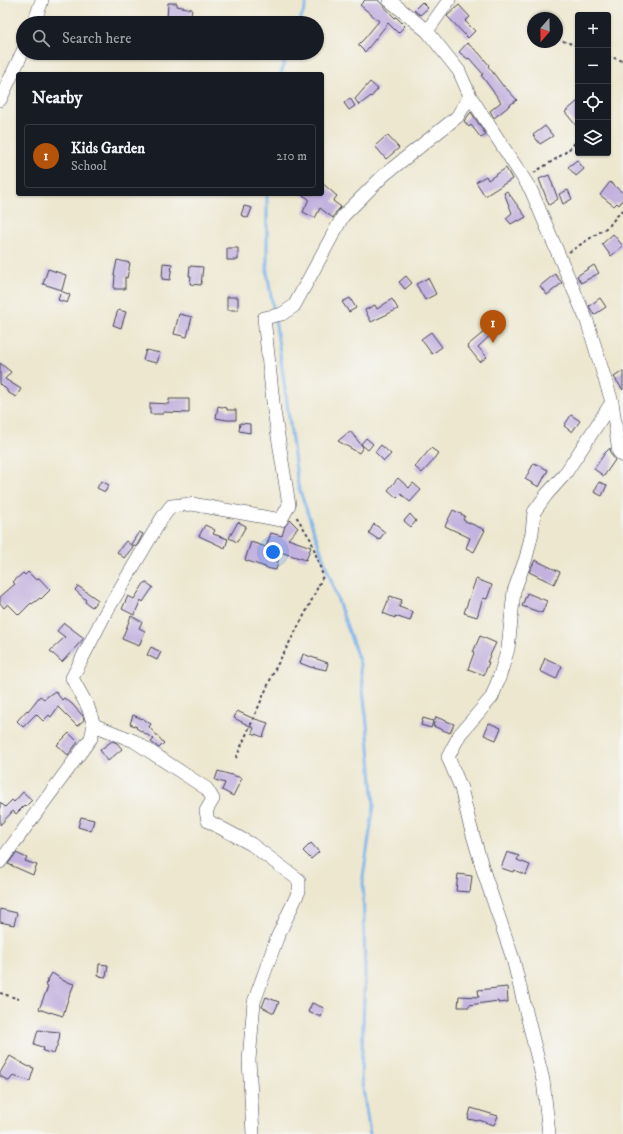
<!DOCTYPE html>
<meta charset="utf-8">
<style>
body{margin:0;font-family:"IM FELL DW Pica",serif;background:#242831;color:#f1f3f6}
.controls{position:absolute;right:12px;top:12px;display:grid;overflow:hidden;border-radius:4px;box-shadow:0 1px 3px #0004}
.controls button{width:36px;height:36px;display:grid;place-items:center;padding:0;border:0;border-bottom:1px solid #363941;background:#171b24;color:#f1f3f6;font:20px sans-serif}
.compass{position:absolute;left:527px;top:12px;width:36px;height:36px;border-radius:50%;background:#171b24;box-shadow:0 1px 3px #0004;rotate:200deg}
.you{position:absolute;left:273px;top:552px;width:14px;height:14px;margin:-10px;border:3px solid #fff;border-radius:50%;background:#1a73e8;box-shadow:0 0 0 6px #1a73e833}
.badge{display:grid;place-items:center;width:26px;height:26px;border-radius:50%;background:#b45309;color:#fff;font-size:13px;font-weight:700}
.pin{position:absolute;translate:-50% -33px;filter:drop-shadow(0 1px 2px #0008)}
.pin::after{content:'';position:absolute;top:21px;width:14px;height:12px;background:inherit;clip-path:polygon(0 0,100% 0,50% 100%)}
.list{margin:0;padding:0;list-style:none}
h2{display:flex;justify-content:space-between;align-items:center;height:52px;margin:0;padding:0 16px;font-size:17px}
h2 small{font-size:13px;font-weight:400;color:#9ea1a6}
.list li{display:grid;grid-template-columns:26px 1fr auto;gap:12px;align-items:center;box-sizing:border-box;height:64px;margin:0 8px 8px;padding:0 8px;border:1px solid #363941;border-radius:4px}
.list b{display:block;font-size:15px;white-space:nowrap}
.list p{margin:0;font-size:13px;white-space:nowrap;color:#9ea1a6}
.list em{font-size:13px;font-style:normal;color:#9ea1a6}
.icon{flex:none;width:22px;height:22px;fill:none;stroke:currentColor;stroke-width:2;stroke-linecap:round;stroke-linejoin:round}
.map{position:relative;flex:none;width:623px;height:1134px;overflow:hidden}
.search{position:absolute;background:#171b24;box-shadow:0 1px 3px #0004;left:16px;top:16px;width:308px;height:44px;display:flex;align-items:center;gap:10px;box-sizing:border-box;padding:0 14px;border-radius:22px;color:#9ea1a6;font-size:15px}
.panel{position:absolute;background:#171b24;box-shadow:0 1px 3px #0004;left:16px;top:72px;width:308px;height:124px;border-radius:4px}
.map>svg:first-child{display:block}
</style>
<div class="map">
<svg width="623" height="1134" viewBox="0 0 623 1134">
<rect width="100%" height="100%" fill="#f6f6f2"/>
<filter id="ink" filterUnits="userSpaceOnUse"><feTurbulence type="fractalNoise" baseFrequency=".025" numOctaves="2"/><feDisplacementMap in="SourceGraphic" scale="8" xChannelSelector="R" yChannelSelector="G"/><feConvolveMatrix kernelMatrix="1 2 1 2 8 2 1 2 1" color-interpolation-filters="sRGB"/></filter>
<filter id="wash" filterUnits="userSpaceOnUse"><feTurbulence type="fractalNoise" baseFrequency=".012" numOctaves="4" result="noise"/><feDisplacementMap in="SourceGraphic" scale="16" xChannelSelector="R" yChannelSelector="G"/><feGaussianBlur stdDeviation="0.9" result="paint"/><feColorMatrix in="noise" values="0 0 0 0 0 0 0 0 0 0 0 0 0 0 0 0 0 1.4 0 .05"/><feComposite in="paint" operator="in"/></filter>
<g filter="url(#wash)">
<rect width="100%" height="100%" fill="#ede7cf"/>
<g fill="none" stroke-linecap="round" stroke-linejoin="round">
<path stroke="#7eb4ec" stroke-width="3" d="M299 23 306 5V0
M281 74 287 53
M267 194V272L274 313
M275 318 288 410 298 485 360 664 367 724 374 805 363 877 365 973 361 1077 370 1134"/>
</g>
<g id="blocks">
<path fill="#c3b2df" d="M365 0H378L395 18 396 17 405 26 398 33 388 23 365 52 358 45 364 39 379 21 360 5Z
M422 2 428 8 420 15 414 10Z
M168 3H177V6L192 9 190 22 167 20Z
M459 5 470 17 465 21 475 31 468 38 447 16Z
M467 43 479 53 489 65 488 66 503 86H504L517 100 508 106V107L494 118 490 111 501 102 481 75 483 74 469 58 468 59 459 52Z
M370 82 378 89 371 97V96L359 105 355 99Z
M350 98 355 106 349 110 344 103Z
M578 101V128L565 112Z
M471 112 486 135 481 138 471 125 469 127 464 121Z
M545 126 553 136 540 144 533 135Z
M387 135 399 148 386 159 375 146Z
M577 160 584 169 576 176 568 167Z
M506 168 512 179 485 196 476 182 486 176 488 180Z
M549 175 558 199 549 205 539 179Z
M610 182 623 193V200L619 205 617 203 614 206 600 195Z
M322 183 337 196 333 201 341 207 336 212 333 218 320 208 315 218 303 212 309 199 301 194H322Z
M568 190 572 199 563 204 559 194Z
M507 191 526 217 519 221 518 220 511 224 506 218 512 213 504 193Z
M244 206 252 208 248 218 241 215Z
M613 234 623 246 611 256 602 244Z
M227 248H238V260H227Z
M117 260 130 263 127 278 125 277V289H114L115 275H114Z
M163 263 172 264 170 280 162 279Z
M594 265 599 273 581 283 577 276Z
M190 266 203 267 201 285 190 284 191 276H189Z
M48 269 66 275 62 290 43 284Z
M555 274 562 283 547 295 540 286Z
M406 276 412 283 405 289 399 282Z
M428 278 436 294 425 300 416 284Z
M61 291 70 295 67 303 58 300Z
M227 297H238V310H227Z
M350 298 356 308 349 312 342 302Z
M600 298 606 307 594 315 589 306Z
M392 299 398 309 371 322 365 310 375 305 377 309Z
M118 310 126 312 121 328 113 325Z
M179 314 192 317 187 337 174 334Z
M491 326 495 331 478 347 487 357 480 362 467 346Z
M431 332 442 347 432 354 421 339Z
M146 350 160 353 157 363 143 360Z
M0 363 11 372 5 379 21 389 16 397 7 392V390L1 384 0 385Z
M623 371V390L614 377Z
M169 399H189V413L163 412V414H150V403L169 404Z
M218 406 227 408V410H236V420H227L216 418Z
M571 415 580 421 572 432 564 426Z
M240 423 250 424V433L239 431Z
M350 431 363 447 359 453 338 441Z
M366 438 373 444 368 450 361 444Z
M381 445 391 454 384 461 375 452Z
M431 448 438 453 433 460V461L422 473 415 467Z
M610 448 611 454 615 460 604 476 594 469 605 453Z
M534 463 548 470 539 487 525 479Z
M398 478 409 488 413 483 421 490 410 502 401 494 397 498 388 490Z
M101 481 109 485 105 492 97 488Z
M599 482 607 485 602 496 594 492Z
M453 510 465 516 463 520 485 530 474 552 466 548 470 538 445 526Z
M410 514 416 521 411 527 404 521Z
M290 520 298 528 288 539 311 547 306 560 280 552 276 570 265 568V567L245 560 251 542 266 547 271 533 282 536 285 526Z
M238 522 246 526 237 542 229 538Z
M374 524 385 532 379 540 369 533Z
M205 525 215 530 213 534 228 539 225 548 199 536Z
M139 532 143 534 136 547 131 544Z
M126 541 133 547 124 558 117 552Z
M535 560 560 572 554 584 529 572Z
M28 572 36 580 39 578 50 590 41 599 40 598 32 604 31 603 19 615 8 604 4 608 0 603V597L15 584 13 582 23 573 25 575Z
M476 579 492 585 487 599 483 598 477 617 464 613Z
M145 582 153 587 143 602 141 600 134 615 122 609 128 596 134 599Z
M78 586 98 600 92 607 85 602 86 600 75 590Z
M527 593 547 601 542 613 522 606Z
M390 596 402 600 399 607 413 612 410 621 395 616V618L383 613Z
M131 616 142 622 139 628 145 631 139 646 122 639Z
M64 623 84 638 76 647 62 662 50 651 65 637 57 631Z
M480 636 496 643 487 662H489L484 675 468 669 474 653 473 652Z
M151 647 161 652 157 660 147 655Z
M303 654 328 663 326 670 313 667V668L300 663Z
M545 658 562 666 556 679 540 671Z
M55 691 62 700 64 698 71 703 83 716 84 720 77 726 58 707 51 717 49 715 43 721 36 714 23 727 17 721 27 710 28 711 40 696 44 699Z
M237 711 252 718 268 723 263 737 252 733 254 728 234 718Z
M133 715 142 719V718L151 724 149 727 164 743 159 748 151 742 154 739 136 728 137 727 130 724Z
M436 717 454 724 450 733 433 726Z
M423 718 433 721 431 728 421 725Z
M489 723 501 728 496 740 484 735Z
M69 733 78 742 68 755 57 745Z
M112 741 117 743 122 749 108 761 100 750Z
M218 771 242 778 233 796 222 790 225 783 215 780Z
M23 792 32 800 26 806 25 805 16 814 13 811 0 825V802L5 807 12 800 14 802Z
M81 817 94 820 91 831 78 827Z
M311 843 319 852 311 859 303 851Z
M507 852 519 856 517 860 530 865 526 875 514 870 513 872 501 868Z
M16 853 27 858 25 861 37 865 33 875 8 864Z
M458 874 472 876 470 892 456 891Z
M0 909 17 913 14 925 0 922Z
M99 964 108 965 106 977 98 976Z
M52 973 64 981 74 984 66 1005 63 1016 50 1012V1013L39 1009 48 987 45 985Z
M507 987 508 1002 498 1003V1001L469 1005V1007H458L459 996 479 997 478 990Z
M266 997 279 1002 274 1013 262 1007Z
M312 1003 324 1008 321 1017 308 1012Z
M38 1030 60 1032 59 1040 54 1054 43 1051 44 1048 34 1044Z
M10 1056 27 1066 34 1068 30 1081 13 1076 9 1081 0 1076V1073Z
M471 1108 498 1116 494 1125 479 1120 478 1121 468 1119Z"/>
</g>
</g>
<g filter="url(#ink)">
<use href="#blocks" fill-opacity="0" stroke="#404051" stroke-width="1"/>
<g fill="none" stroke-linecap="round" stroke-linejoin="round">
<g stroke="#404051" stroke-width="14">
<path id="minor" d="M389 0 427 31
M34 23 42 0
M470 96 531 190 587 321 612 402 619 452 623 456
M0 100 23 51
M94 725 134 741 207 789 213 799 206 811 208 821 251 844 299 880V891L277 938 254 1002 249 1060 253 1134
M0 862 91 738 94 725 88 707 72 678 105 614 162 518 171 506 192 504 281 520 289 505 274 411 264 318 282 314 294 306 343 216 384 175 457 117 470 96 459 71 427 31 449 0
M549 1134 543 1080 513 959 484 873 470 825 461 788 448 757 460 734 492 697 499 678 508 649 514 591 526 558 532 533 534 512 547 494 565 474 612 402"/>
</g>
<path stroke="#404051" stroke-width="2" stroke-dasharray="3 3" stroke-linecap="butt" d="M557 39 578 46
M608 56 623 61
M534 173C549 162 567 155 578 139
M569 252 609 226 616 217 623 210
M236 758 275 669 307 610 323 576 311 540 296 516
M0 993 19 999"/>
<use href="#minor" stroke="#fff" stroke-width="13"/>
</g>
</g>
</svg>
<div class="controls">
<button>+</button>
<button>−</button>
<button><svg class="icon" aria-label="locate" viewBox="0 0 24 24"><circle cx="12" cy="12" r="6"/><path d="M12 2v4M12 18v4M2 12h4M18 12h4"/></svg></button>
<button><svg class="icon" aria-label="layers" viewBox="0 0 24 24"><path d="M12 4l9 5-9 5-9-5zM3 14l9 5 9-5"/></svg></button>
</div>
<svg class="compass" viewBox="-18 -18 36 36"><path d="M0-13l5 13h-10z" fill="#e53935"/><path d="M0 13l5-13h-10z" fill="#9ea1a6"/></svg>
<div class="you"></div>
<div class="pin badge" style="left:493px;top:343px">1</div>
<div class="search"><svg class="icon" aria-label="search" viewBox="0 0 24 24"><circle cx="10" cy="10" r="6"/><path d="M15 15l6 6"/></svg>Search here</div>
<section class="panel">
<h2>Nearby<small></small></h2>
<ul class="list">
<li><span class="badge">1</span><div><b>Kids Garden</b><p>School</p></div><em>210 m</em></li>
</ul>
</section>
</div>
